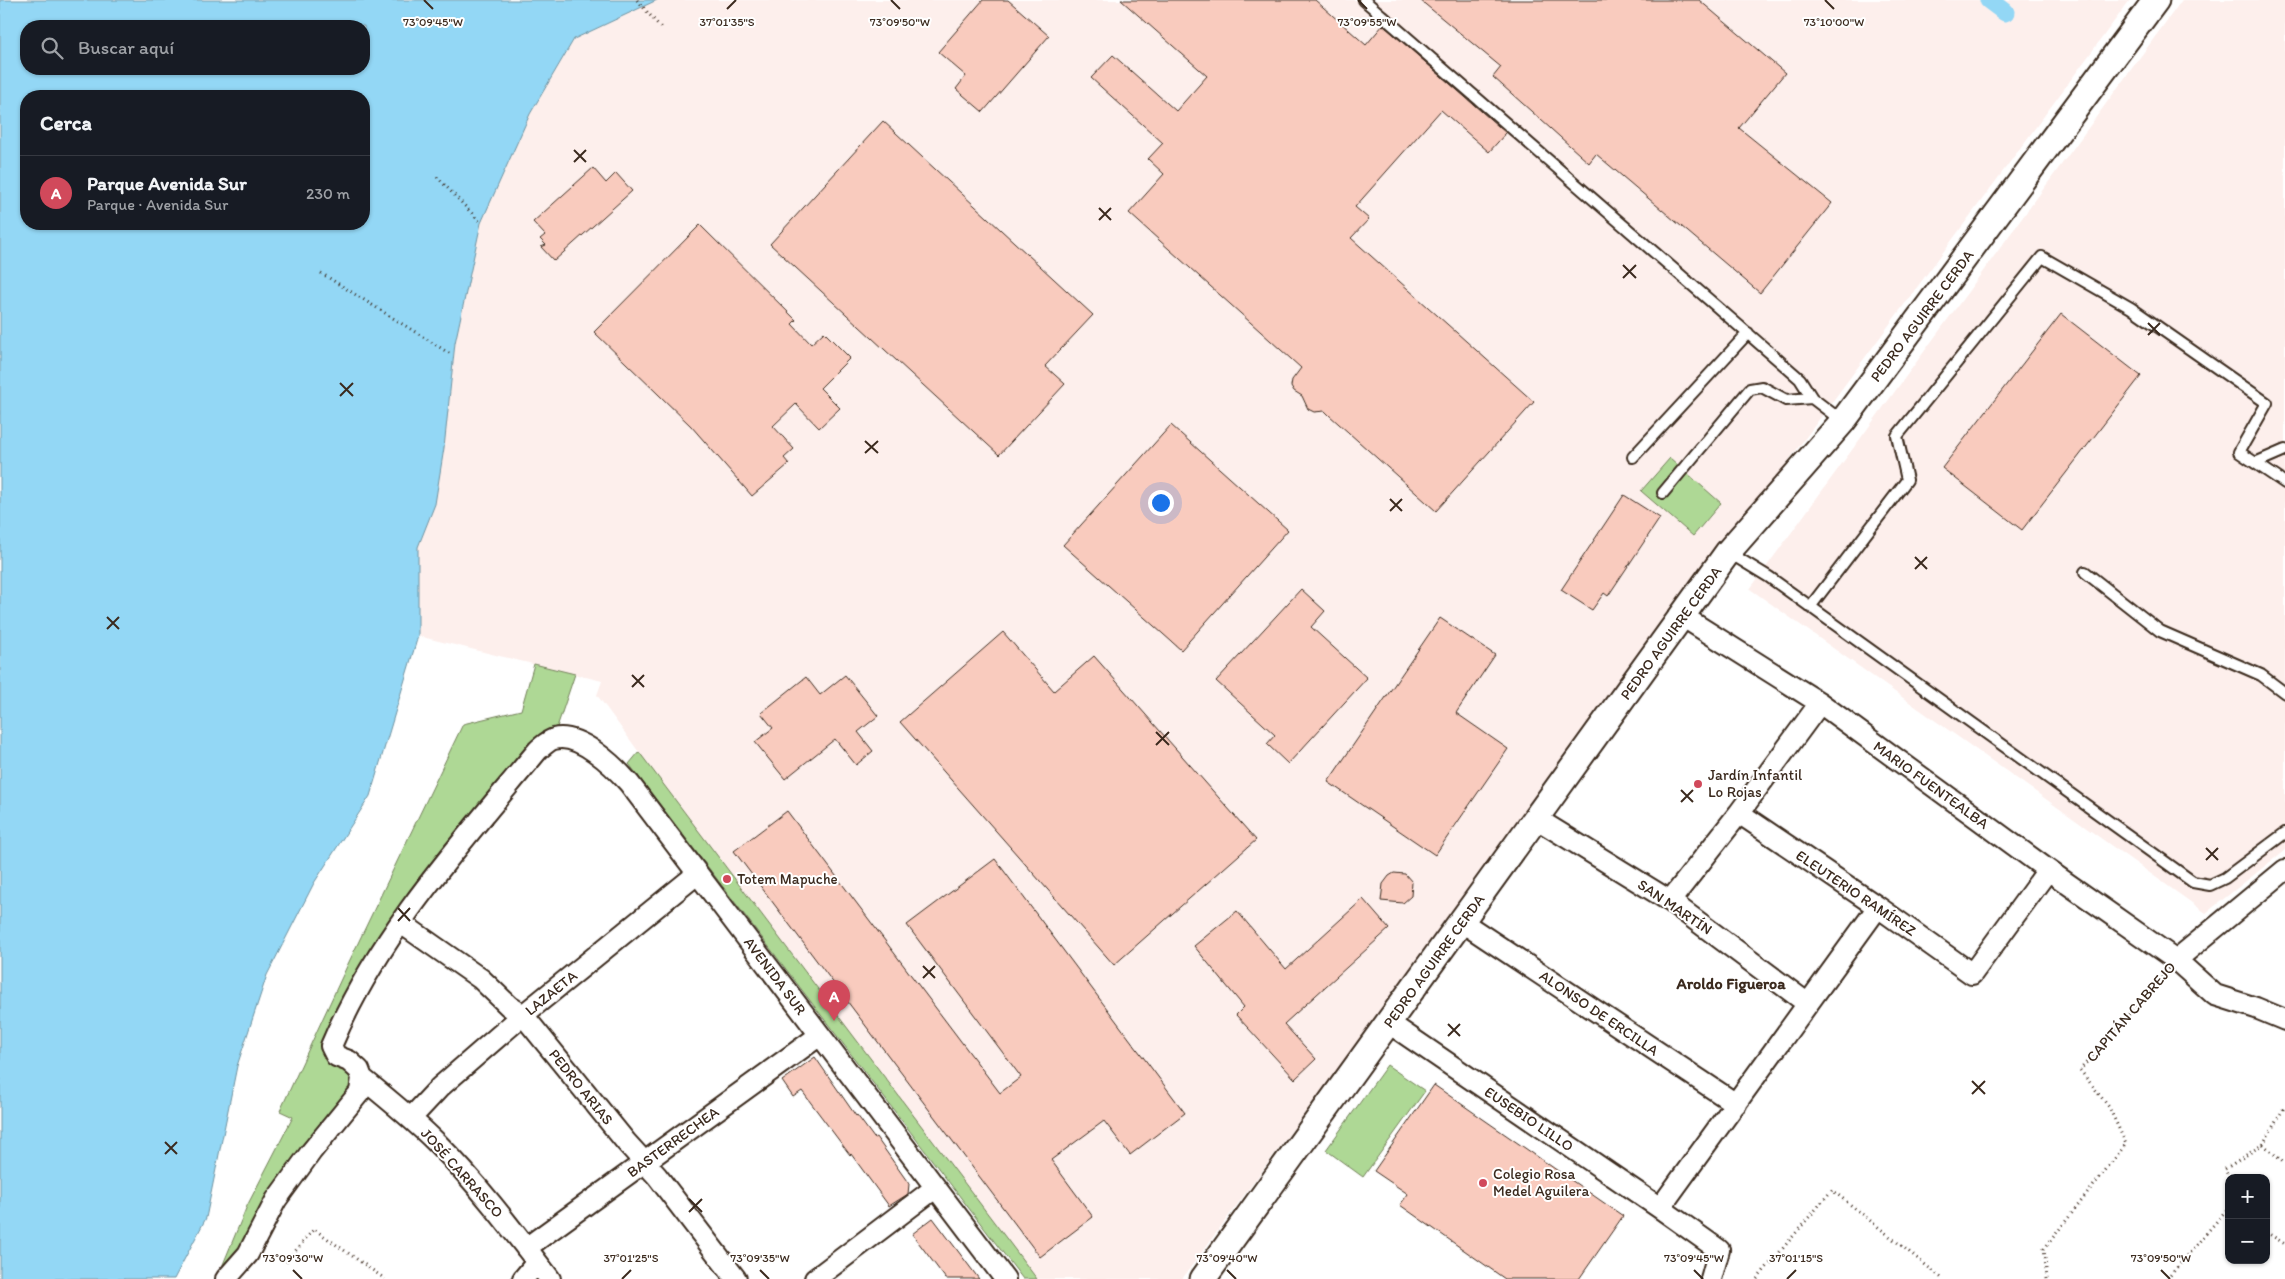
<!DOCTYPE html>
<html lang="es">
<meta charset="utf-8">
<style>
body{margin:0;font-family:Itim,sans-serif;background:#242831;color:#f1f3f6}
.controls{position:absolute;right:15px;bottom:15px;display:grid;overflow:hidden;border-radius:10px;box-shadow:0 1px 4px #0004}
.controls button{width:45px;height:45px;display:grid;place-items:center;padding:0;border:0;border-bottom:1px solid #363941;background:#171b24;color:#f1f3f6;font:25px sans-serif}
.you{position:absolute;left:1160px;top:502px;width:18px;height:18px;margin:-12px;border:4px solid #fff;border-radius:50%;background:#1a73e8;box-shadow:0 0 0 8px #1a73e833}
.badge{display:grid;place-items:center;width:32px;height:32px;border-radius:50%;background:#d1495b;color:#fff;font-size:16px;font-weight:700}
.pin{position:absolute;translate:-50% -41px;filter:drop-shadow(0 1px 2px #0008)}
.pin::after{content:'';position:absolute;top:26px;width:18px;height:15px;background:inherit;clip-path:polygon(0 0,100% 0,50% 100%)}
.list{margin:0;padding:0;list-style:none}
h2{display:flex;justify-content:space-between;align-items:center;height:65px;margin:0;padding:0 20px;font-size:21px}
h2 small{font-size:16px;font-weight:400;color:#9ea1a6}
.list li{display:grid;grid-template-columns:32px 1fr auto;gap:15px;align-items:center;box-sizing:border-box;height:75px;padding:0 20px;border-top:1px solid #363941}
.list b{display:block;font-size:19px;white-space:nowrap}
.list p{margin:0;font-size:16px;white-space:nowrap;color:#9ea1a6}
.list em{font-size:16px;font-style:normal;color:#9ea1a6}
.icon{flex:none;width:28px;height:28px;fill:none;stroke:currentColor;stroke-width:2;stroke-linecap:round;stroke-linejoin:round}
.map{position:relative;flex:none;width:2285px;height:1279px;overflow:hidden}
.search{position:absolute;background:#171b24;box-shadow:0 1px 4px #0004;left:20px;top:20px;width:350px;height:55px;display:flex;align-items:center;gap:12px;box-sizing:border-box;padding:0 18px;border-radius:20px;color:#9ea1a6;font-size:19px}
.panel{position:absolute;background:#171b24;box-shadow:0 1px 4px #0004;left:20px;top:90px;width:350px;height:140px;border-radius:20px}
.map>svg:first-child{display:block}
</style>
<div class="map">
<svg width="2285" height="1279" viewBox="0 0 2285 1279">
<rect width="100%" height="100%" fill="#fff"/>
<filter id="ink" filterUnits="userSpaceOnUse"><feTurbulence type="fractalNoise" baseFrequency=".02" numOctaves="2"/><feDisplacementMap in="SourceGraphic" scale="10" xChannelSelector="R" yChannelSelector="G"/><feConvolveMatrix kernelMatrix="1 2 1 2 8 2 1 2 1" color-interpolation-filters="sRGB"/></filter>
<g filter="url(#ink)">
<path fill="#fdefec" d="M657 0H2130L1182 1279H1037L725 869 597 695 602 681 418 636V547L435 504 444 448 455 343 481 223 530 114 574 39Z
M2182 0H2285V850L2206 913 1750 589Z"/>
<path fill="#aed895" stroke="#74815a" d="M1670 458 1721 503 1693 536 1641 491Z
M534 664 575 674 553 739 435 874 334 1040 362 1083 217 1279 247 1206 293 1117 280 1111 348 964 463 724 521 710Z
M639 752 1037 1279H1023L629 764Z
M1387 1065 1425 1091 1363 1177 1326 1150Z"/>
<path fill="#93d7f5" stroke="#70929f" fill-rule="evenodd" d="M0 0H657L574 39 530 114 481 223 455 343 444 448 435 504 418 547V636L370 796 314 883 267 975 237 1066 206 1218 174 1279H0ZM26 26H364V69H26ZM26 96H364V224H26Z"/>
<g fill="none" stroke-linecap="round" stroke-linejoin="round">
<path stroke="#93d7f5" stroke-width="19" d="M1989 0 2005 12"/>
</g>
<path fill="#f9cbbe" stroke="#3b2a1e" d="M983 0H1008L1049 36 983 112 956 89 966 76 938 52Z
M1121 0H1315L1366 45 1383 25 1506 133 1489 152 1441 110 1355 207 1369 219 1351 238 1534 402 1436 511 1329 415 1325 411 1314 412 1308 409 1302 396 1294 391 1291 386 1292 380 1301 368 1129 213 1164 174 1148 159 1163 143 1091 78 1113 55 1176 111 1207 76Z
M1420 0H1699L1785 73 1739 128 1832 203 1760 293 1596 154 1589 163 1493 77 1501 67Z
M883 121 1093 315 1045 366 1065 384 999 455 770 244Z
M593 168 606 183 616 173 632 191 554 261 541 247 546 245 540 239 545 235 533 222Z
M700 225 796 320 792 324 811 344 824 332 850 358 820 388 840 408 819 428 796 404 773 426 794 449 784 458 789 464 752 496 691 426 594 332Z
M2061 314 2141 376 2022 530 1942 468Z
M1171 425 1288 530 1181 650 1063 545Z
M1624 495 1660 518 1608 596 1604 593 1592 610 1561 590Z
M1301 589 1325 611 1311 627 1367 678 1288 764 1267 744 1275 735 1216 681Z
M1440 618 1495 655 1456 713 1508 749 1435 855 1328 782Z
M1003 632 1054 691 1094 656 1256 840 1114 965 900 722Z
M845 675 878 716 858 732 873 751 856 765 835 739 785 779 755 742 773 728 761 713 806 677 820 695Z
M787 811 1000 1093 1021 1077 907 925 995 859 1185 1113 1130 1155 1104 1121 1051 1160 1093 1217 1040 1257 734 851Z
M1394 873 1405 874 1412 882 1411 896 1403 903 1381 901 1383 884 1389 876Z
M1363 899 1389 929 1284 1024 1316 1059 1295 1079 1236 1015 1244 1007 1194 946 1237 911 1286 969Z
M815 1057 856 1116 857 1115 874 1138 876 1137 909 1184 908 1194 889 1206 851 1154 850 1155 802 1091 793 1097 782 1081Z
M1434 1085 1623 1216 1579 1279H1505L1400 1205 1408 1194 1374 1171Z
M933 1218 979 1279H946L912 1234Z"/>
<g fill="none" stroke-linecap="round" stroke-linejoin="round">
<g stroke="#3b2a1e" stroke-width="14">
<path id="service" d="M1364 0 1784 365 1800 379 1812 398 1842 421
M1633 457 1748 333
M2255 463 2285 450
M1663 493 1750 389 1762 387 1786 400 1812 398
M1728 552 1769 577 2193 882 2210 885 2225 878 2285 833
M2085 572 2160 631 2261 675 2285 693
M1810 607 1907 480 1897 436 2042 257 2131 308 2267 403 2239 452 2285 483"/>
</g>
<g stroke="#3b2a1e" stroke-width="24">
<path id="minor" d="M1682 616 1820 703 2048 870 2176 960 2215 995 2256 1008 2285 1020
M1739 813 1878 907 1972 974 2048 870
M1537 819 1670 901 1808 1004
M1670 901 1739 813 1820 703
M1462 922 1736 1104
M401 923 481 979 509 1006 523 1015 626 1142 657 1176 736 1279
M2176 960 2285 870
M1389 1023 1660 1208 1719 1250 1711 1279
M362 1078C388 1099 414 1120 437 1143 479 1185 514 1232 550 1279
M411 1118 440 1087 523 1015 697 874
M1660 1208 1878 907
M526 1248 820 1035
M226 1279 248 1254 276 1200 311 1152 360 1092 362 1078 359 1070 349 1061 336 1056 331 1046C378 934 462 842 538 750 543 746 549 740 554 739 579 732 614 766 629 783L1005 1279
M523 1279 537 1262
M815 1279 935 1188"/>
</g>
<g stroke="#3b2a1e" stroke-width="29">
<path id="tertiary" d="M1203 1279 1728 552 1843 421 2156 0"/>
</g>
<path stroke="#3b2a1e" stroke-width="3" stroke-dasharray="1 4" stroke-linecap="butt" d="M637 0 662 29
M437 177 481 223
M321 273 452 355
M2263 1144 2285 1164
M2229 1178 2225 1169 2263 1144 2285 1106
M2266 1232 2285 1244
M286 1262 314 1229 385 1279
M1757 1279 1832 1190 1943 1279
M2047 1279 2044 1249 2126 1144 2109 1107 2080 1070 2164 974
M2167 1279 2229 1207"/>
<use href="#service" stroke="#fff" stroke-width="10"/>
<use href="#minor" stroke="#fff" stroke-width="20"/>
<use href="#tertiary" stroke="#fff" stroke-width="25"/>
</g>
</g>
<path fill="none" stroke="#3b2a1e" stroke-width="2" d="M424 0 433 9M891 0 900 9M1358 0 1367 9M1825 0 1834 9M727 9 736 0M574 150 586 162M574 162 586 150M1099 208 1111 220M1099 220 1111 208M1623 265 1636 278M1623 278 1636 265M2148 323 2160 335M2148 335 2160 323M340 383 353 396M340 396 353 383M865 441 878 453M865 453 878 441M1390 499 1402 511M1390 511 1402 499M1915 557 1927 569M1915 569 1927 557M107 617 119 629M107 629 119 617M632 675 644 687M632 687 644 675M1156 732 1169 745M1156 745 1169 732M1681 790 1693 802M1681 802 1693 790M2206 848 2218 860M2206 860 2218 848M398 908 410 921M398 921 410 908M923 966 935 978M923 978 935 966M1448 1024 1460 1036M1448 1036 1460 1024M1972 1081 1985 1094M1972 1094 1985 1081M165 1142 177 1154M165 1154 177 1142M689 1199 702 1212M689 1212 702 1199M293 1270 302 1279M760 1270 769 1279M1227 1270 1236 1279M1694 1270 1703 1279M2161 1270 2170 1279M622 1279 631 1270M1787 1279 1796 1270"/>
<g fill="#d1495b" stroke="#fff" stroke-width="2">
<circle cx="1698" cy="784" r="5"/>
<circle cx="727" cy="879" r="5"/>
<circle cx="1483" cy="1183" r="5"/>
</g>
<g text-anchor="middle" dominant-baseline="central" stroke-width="4" stroke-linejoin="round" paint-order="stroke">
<g font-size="15" fill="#3b2a1e" stroke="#fff">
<text transform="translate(1922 316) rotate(-53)">PEDRO AGUIRRE CERDA</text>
<text transform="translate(1671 633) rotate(-54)">PEDRO AGUIRRE CERDA</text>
<text transform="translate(1931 785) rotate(36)">MARIO FUENTEALBA</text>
<text transform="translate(1856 893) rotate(34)">ELEUTERIO RAMÍREZ</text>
<text transform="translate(1675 907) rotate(34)">SAN MARTÍN</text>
<text transform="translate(1434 961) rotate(-54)">PEDRO AGUIRRE CERDA</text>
<text transform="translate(775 976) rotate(53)">AVENIDA SUR</text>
<text transform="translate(551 993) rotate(-39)">LAZAETA</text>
<text transform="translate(2131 1012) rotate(-49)">CAPITÁN CABREJO</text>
<text transform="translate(1599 1013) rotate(34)">ALONSO DE ERCILLA</text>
<text transform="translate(581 1087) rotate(51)">PEDRO ARIAS</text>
<text transform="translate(1529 1119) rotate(34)">EUSEBIO LILLO</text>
<text transform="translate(673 1142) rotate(-36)">BASTERRECHEA</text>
<text transform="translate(462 1173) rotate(48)">JOSÉ CARRASCO</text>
</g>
<g font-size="15" fill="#3b2a1e" stroke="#fff" text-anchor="start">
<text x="1708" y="775">Jardín Infantil<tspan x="1708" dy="17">Lo Rojas</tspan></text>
<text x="737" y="879">Totem Mapuche</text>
<text x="1493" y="1174">Colegio Rosa<tspan x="1493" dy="17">Medel Aguilera</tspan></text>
</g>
<g font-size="16" font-weight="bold" fill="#3b2a1e" stroke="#fff">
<text x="1731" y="983">Aroldo Figueroa</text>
</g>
</g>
<g font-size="12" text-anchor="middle" fill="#3b2a1e" stroke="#fff" stroke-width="4" stroke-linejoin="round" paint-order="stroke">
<text x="433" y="26">73°09'45"W</text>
<text x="727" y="26">37°01'35"S</text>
<text x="900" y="26">73°09'50"W</text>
<text x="1367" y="26">73°09'55"W</text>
<text x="1834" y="26">73°10'00"W</text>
<text x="631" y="1262">37°01'25"S</text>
<text x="1796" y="1262">37°01'15"S</text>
<text x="293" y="1262">73°09'30"W</text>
<text x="760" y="1262">73°09'35"W</text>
<text x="1227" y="1262">73°09'40"W</text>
<text x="1694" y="1262">73°09'45"W</text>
<text x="2161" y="1262">73°09'50"W</text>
</g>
</svg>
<div class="controls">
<button>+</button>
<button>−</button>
</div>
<div class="you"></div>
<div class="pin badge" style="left:834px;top:1021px">A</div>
<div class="search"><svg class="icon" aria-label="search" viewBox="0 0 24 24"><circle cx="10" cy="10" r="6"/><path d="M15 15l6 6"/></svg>Buscar aquí</div>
<section class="panel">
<h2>Cerca<small></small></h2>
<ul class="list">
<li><span class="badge">A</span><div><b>Parque Avenida Sur</b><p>Parque · Avenida Sur</p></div><em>230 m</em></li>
</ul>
</section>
</div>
